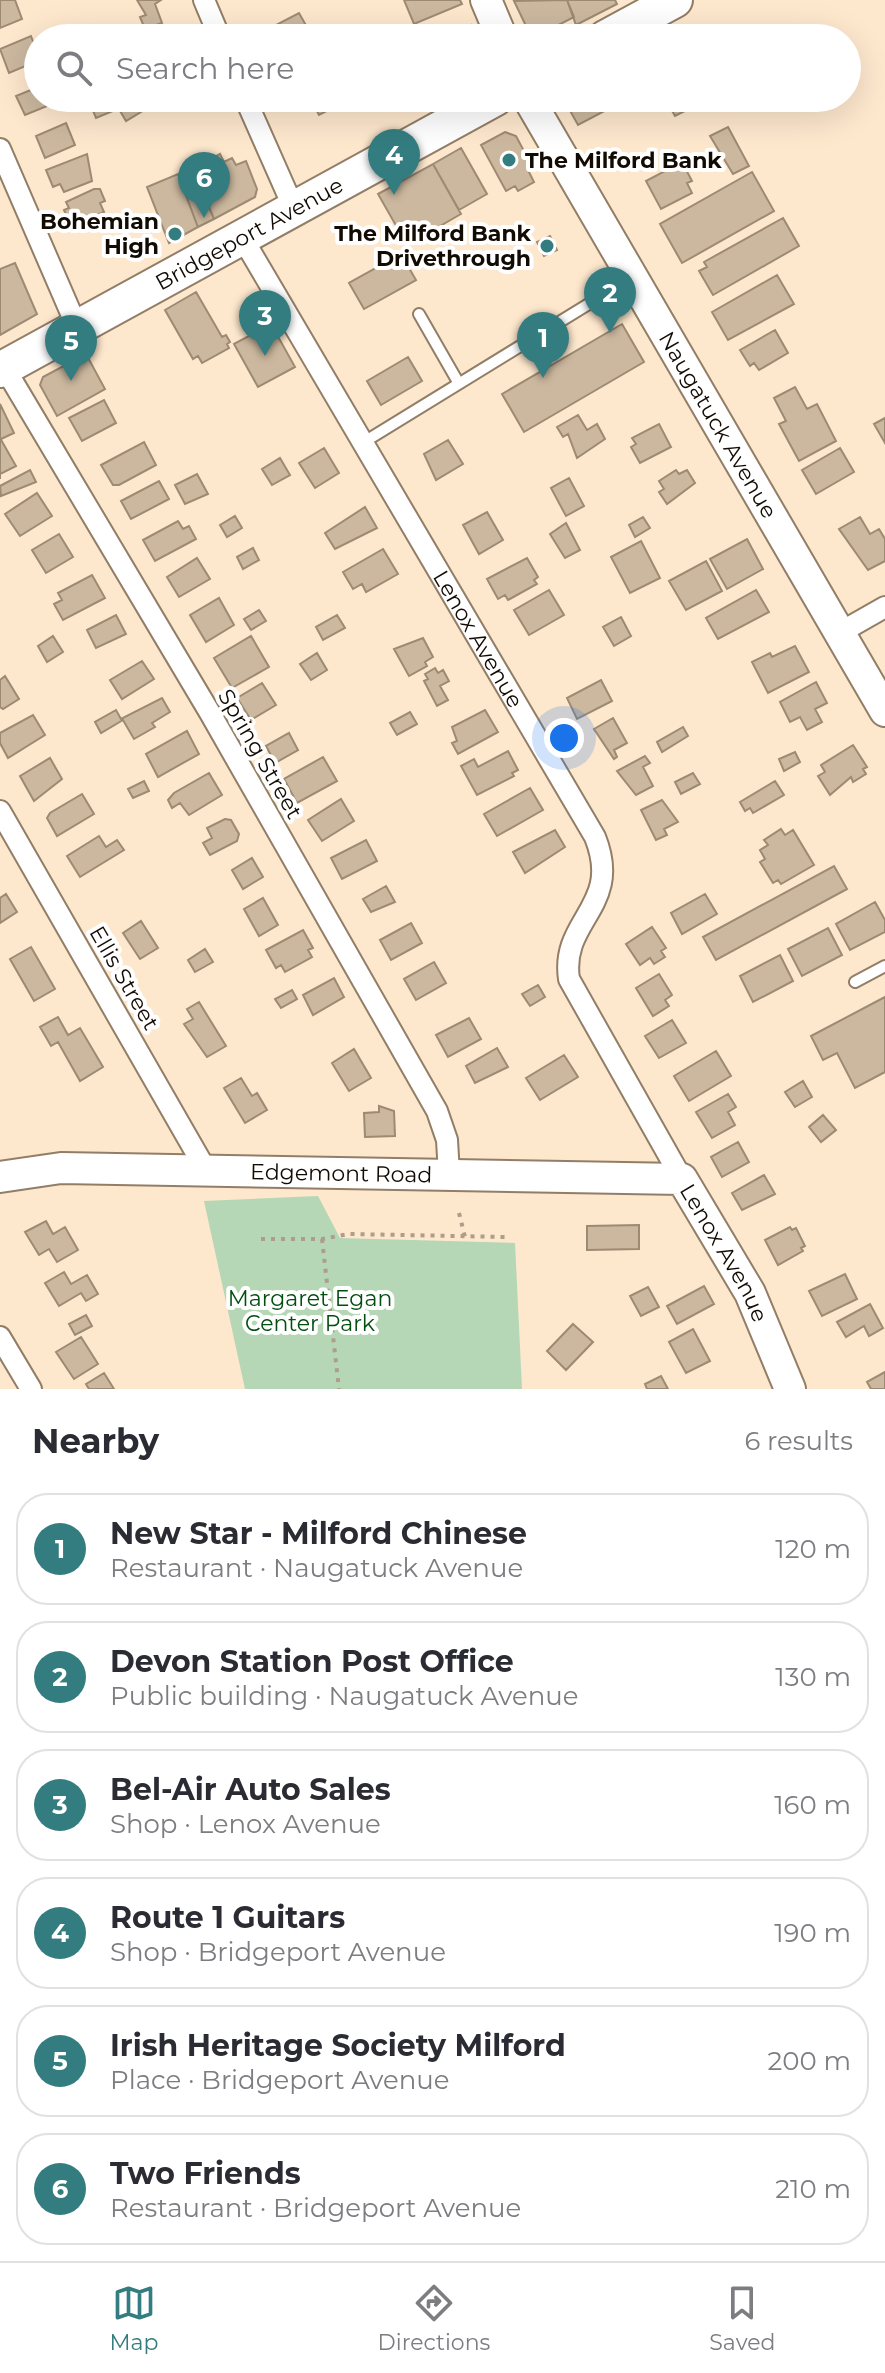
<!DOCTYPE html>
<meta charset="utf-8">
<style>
body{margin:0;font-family:Montserrat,sans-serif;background:#f7f7f7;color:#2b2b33}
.you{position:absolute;left:564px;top:738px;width:28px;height:28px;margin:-20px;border:6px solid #fff;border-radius:50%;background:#1a73e8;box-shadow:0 0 0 12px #1a73e833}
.badge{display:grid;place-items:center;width:52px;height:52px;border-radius:50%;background:#337c7f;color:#fff;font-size:26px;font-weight:700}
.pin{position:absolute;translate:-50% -66px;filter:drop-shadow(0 2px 4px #0008)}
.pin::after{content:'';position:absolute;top:42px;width:28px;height:24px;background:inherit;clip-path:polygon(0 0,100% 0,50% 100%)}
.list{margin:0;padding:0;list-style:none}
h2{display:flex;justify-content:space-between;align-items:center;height:104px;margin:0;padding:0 32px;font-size:34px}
h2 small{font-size:26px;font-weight:400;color:#7c7c81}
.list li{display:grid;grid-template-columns:52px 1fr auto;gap:24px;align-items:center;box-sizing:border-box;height:112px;margin:0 16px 16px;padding:0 16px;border:2px solid #e1e1e2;border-radius:32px}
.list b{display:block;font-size:30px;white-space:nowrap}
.list p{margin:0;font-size:26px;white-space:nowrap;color:#7c7c81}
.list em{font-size:26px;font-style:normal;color:#7c7c81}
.icon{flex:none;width:44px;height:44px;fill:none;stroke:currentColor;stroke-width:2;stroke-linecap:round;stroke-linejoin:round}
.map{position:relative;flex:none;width:885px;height:1389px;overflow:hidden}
.search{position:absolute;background:#fff;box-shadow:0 8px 32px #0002;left:24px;right:24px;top:24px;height:88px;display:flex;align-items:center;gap:20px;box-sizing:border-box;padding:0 28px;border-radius:44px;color:#7c7c81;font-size:30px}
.sheet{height:872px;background:#fff}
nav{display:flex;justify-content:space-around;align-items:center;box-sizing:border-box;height:112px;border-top:2px solid #e1e1e2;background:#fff;font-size:22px;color:#7c7c81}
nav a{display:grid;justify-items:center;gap:4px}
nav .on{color:#337c7f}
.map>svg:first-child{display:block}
</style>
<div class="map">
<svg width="885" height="1389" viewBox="0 0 885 1389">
<rect width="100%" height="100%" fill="#fde7cd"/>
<path fill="#b5d7b5" d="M318 1196 340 1238 515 1243 522 1389H245L204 1201Z"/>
<path fill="#ccb89f" stroke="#9d8a72" stroke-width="2" d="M0 0H15L22 19 0 28Z
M137 0H161L155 4 162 23 145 29 140 17 146 15Z
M404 0H460L462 4 414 24Z
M567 0 574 17 543 33 526 26 514 1Z
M567 0H615L617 4 576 25Z
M299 13 312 36 265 38 276 33 272 27Z
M471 25 476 38H447Z
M678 28 683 38H660Z
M31 36 38 55 26 60 28 65 9 73 0 49Z
M38 87V98H55L57 102 25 115 16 96Z
M101 98H108L113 111 96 118 90 103Z
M164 98 126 121 113 99 115 98Z
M184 98H212L190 108Z
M310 98H352L319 115Z
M563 98H629L578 125Z
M665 98H703L705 101 675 116Z
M66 123 75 145 45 158 36 136Z
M728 127 749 166 733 174 710 136Z
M505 132 516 136 533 168 528 170 534 182 518 191 515 186 506 191 481 145Z
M461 148 487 194 459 210 433 164Z
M87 154 92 181 64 192 60 184 53 187 46 170Z
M220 154 224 162 232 158 236 165 246 161 257 189 255 197 214 219 197 179 208 171 204 163Z
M682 162 692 181 687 183 692 193 661 209 646 181Z
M433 164 461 214 407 245 378 194Z
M752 172 774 211 682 263 660 224Z
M195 173 214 219 198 227 180 180Z
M178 174 198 227 169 243 147 187Z
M94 189H100L105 201 100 203 104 212 76 224 74 219 69 221 64 210 69 208 66 202Z
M783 218 799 246 713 295 699 271 707 267 704 262Z
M550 236 557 250 544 256 537 242Z
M401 254 416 280 364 309 349 283Z
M15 263 37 314 0 335V269Z
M777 275 794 304 728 340 712 312Z
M196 292 222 337 226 335 230 342 227 344 229 348 202 363 198 356 193 359 165 310Z
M271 324 295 367 258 387 234 344Z
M622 324 644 362 524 432 502 394Z
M775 330 788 353 759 370 754 363 750 366 740 350Z
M86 354 105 389 57 416 40 385 43 377Z
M408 357 422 381 381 405 367 381Z
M795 387 807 409 817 404 836 441 799 461 779 424 786 421 774 398Z
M104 400 116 423 82 441 69 418Z
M0 404 14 433 1 439 0 438Z
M578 415 587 430 597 424 605 439 577 458 568 434 563 437 557 427Z
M885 418V443L874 424Z
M659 424 671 447 640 463 631 447 636 444 632 438Z
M0 438 16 466 0 474V479Z
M448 440 463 464 436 480 424 454Z
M144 442 156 465 119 485H113L101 465Z
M324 448 339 473 315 488 299 463Z
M840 448 854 472 816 494 802 470Z
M280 458 290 475 272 485 262 469Z
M30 470 36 482 1 496 0 486Z
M676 470 679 474 687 470 695 483 667 504 659 492 664 489 659 481Z
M197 474 208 494 185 504 175 485Z
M569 478 584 506 566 516 551 488Z
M159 481 169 499 131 519 121 501Z
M37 493 52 516 20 536 5 514Z
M365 507 377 528 335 549 325 533Z
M487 512 503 540 479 554 463 525Z
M235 516 242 528 227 537 220 525Z
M643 517 650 528 635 537 629 525Z
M860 517 870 534 879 529 885 539V561L868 570 839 529Z
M178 521 183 529 189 526 196 539 155 561 143 540Z
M566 523 580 550 565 558 550 534Z
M59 534 73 557 46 573 32 550Z
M747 539 763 569 727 589 710 559Z
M641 541 660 578 630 593 611 557Z
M253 548 259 560 243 569 237 557Z
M383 549 398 574 366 592 362 584 353 589 343 572Z
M197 558 210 579 179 597 167 577Z
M527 558 538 577 534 580 537 584 508 600 505 595 498 599 487 579Z
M706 561 722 591 686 610 669 581Z
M92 575 105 598 63 620 54 604 62 600 58 593Z
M549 590 564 615 529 635 514 610Z
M756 590 769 612 718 639 706 618Z
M219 598 234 625 206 642 190 615Z
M259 610 266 621 251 630 244 619Z
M116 615 126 634 96 648 87 630Z
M337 615 345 628 323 640 316 627Z
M621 617 631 636 614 646 603 627Z
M53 636 63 652 47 662 38 646Z
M251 636 269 667 232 688 214 658Z
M423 638 433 657 425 662 427 666 409 676 394 649Z
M795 646 809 672 768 693 752 662 770 653 772 657Z
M317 653 327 670 311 680 300 664Z
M142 661 154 679 122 699 110 680Z
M435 668 438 673 443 670 449 681 440 686 448 700 437 706 424 681 428 679 425 674Z
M5 676 19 699 3 709 0 707V680Z
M601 680 612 701 577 719 567 698Z
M816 682 827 703 815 709 822 722 807 730 800 717 790 722 780 702Z
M262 683 276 705 251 720 237 698Z
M162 698 170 712 152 723 155 727 134 739 123 720 101 733 95 722 116 710 121 719Z
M485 710 498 732 458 754 452 743 457 741 452 727Z
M410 712 417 724 397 735 390 723Z
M33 715 45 735 8 758 0 743V733Z
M613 718 627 743 614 750 617 757 614 759 594 729Z
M683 727 688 736 662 752 657 742Z
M187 731 199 754 158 777 146 754Z
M289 733 298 750 275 763 266 746Z
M853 745 867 767 863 769 866 774 853 782 851 777 830 795 818 776 825 772 821 765Z
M508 751 518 770 512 773 514 776 477 795 461 766 474 759 478 767Z
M795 752 800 762 784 771 779 759Z
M645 756 650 763 643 767 653 786 636 795 617 771Z
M323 757 337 781 297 803 284 779Z
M50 758 62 779 34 801 20 776Z
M209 773 222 795 189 815 180 803 172 808 168 800 174 793Z
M693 773 700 784 681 794 675 782Z
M144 781 149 791 133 798 128 789Z
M775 781 784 795 753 813 750 808 745 811 740 802Z
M530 788 543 810 497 836 484 814Z
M82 794 94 814 57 836 47 818 50 813Z
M341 799 354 821 322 841 308 820Z
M662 800 678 822 664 829 667 835 656 840 641 810Z
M225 819 231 820 239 834 237 841 210 855 203 843 212 838 207 828Z
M781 829 785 835 793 830 814 865 781 884 778 880 773 883 760 862 765 859 760 850 768 845 764 840Z
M555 830 565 847 525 873 513 852Z
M99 836 106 847 117 840 124 850 80 877 67 856Z
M366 840 377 861 342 879 331 858Z
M252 858 263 877 243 889 232 870Z
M834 866 847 889 716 960 703 937Z
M386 886 395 902 371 912 363 899Z
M6 894 17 912 0 923V898Z
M705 894 717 914 682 934 671 913Z
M263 898 278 925 259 936 244 909Z
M875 902 885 920V932L850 950 836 924Z
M141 921 158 948 140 959 123 933Z
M411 923 422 943 391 960 380 940Z
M652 927 666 948 661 951 665 957 654 964 650 958 640 965 626 944Z
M828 928 842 955 802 976 788 949Z
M303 930 313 948 308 950 312 957 285 972 281 965 276 968 266 950Z
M31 947 55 989 34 1001 10 959Z
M205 949 213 962 195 972 188 960Z
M780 955 793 981 753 1002 740 976Z
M434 962 446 983 416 1000 404 979Z
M659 974 672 995 665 1000 669 1006 653 1016 636 988Z
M334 978 344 997 313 1015 303 995Z
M538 985 545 997 530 1006 522 994Z
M292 990 297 999 281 1008 275 999Z
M885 997V1072L855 1088 837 1053 823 1060 811 1036Z
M199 1002 226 1046 207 1057 184 1024 193 1019 187 1009Z
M58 1017 68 1035 80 1028 103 1067 80 1081 58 1042 51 1046 40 1027Z
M469 1018 481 1039 448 1057 436 1035Z
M672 1020 686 1043 659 1058 645 1036Z
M497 1048 508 1067 475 1083 466 1066Z
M354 1049 371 1078 349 1091 332 1063Z
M716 1051 731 1076 689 1101 674 1076Z
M564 1055 578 1077 540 1100 526 1078Z
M241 1078 252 1096 257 1093 267 1110 245 1123 224 1088Z
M803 1081 812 1097 795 1107 785 1092Z
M728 1094 736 1107 728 1112 735 1125 712 1138 696 1112Z
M379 1106 394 1111 395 1136 365 1137 364 1113 379 1112Z
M823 1115 836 1130 821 1142 809 1127Z
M738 1142 749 1162 722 1177 711 1157Z
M764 1175 775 1194 742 1210 732 1193Z
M46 1221 53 1234 65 1227 78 1250 57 1262 49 1249 39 1255 25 1232Z
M639 1225V1249L587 1250V1226Z
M790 1227 792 1230 796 1228 805 1246 801 1248 803 1251 778 1265 765 1240Z
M64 1272 71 1284 87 1275 98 1294 86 1301 81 1293 59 1306 45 1283Z
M845 1274 857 1299 822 1316 809 1291Z
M704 1286 714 1304 677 1324 667 1306Z
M648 1287 659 1307 641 1316 630 1296Z
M870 1304 883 1328 869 1336 864 1326 846 1337 837 1322Z
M86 1315 92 1326 75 1335 69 1324Z
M573 1324 593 1342 566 1370 547 1351Z
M693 1329 710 1361 686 1373 669 1342Z
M81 1337 98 1364 74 1379 56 1352Z
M885 1372V1389H871L867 1382Z
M104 1373 114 1389H89L86 1384Z
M661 1376 668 1389H647L645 1384Z"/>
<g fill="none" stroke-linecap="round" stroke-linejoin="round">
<g stroke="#927e67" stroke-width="14">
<path id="lane" d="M419 314 458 382
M364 442 631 278
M855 982 885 966"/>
</g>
<g stroke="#927e67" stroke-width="24">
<g id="street">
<path d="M204 0 220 38"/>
<path d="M245 98 295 211"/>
<path d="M0 149 77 327"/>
<path id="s1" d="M243 239 595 837C623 907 560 919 569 979L682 1179"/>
<path d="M4 367 210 713 437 1111 447 1140 449 1174"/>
<path d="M841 632 885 607"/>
<path d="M0 811 206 1170"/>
<path d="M0 1337 31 1389"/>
</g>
</g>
<g stroke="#927e67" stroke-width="34">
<g id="secondary">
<path d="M486 0 502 38"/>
<path id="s2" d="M528 98 885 711"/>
<path id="s3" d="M0 1177 61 1168 682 1179 750 1293 790 1389"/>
</g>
</g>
<g stroke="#927e67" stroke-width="38">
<g id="primary">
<path d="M605 38 675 0"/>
<path id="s4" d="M0 370 496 98"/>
</g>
</g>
<path stroke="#ae9d89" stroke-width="4" stroke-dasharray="4 6" stroke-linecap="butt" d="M459 1213 465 1237
M261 1239H322L349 1234 507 1237
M322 1239 339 1389"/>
<use href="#lane" stroke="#fff" stroke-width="10"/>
<use href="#street" stroke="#fff" stroke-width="20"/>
<use href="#secondary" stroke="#fff" stroke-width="30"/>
<use href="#primary" stroke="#fff" stroke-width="34"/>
</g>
<g fill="#337c7f" stroke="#fff" stroke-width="3">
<circle cx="509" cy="160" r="8"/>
<circle cx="175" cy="234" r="8"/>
<circle cx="547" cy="246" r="8"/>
</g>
<g text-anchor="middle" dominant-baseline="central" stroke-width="8" stroke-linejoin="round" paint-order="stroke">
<g font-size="22" font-weight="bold" fill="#120b04" stroke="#fff" text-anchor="end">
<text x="525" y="160" text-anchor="start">The Milford Bank</text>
<text x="159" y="221">Bohemian<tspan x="159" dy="25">High</tspan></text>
<text x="531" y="233">The Milford Bank<tspan x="531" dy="25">Drivethrough</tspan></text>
</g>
<g font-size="22" fill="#120b04" stroke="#fff">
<text stroke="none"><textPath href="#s4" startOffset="284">Bridgeport Avenue</textPath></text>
<text stroke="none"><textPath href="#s2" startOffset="378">Naugatuck Avenue</textPath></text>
<text stroke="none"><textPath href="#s1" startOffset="464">Lenox Avenue</textPath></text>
<text transform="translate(260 754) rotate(60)">Spring Street</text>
<text transform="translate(124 978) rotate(60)">Ellis Street</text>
<text stroke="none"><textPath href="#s3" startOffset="342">Edgemont Road</textPath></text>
<text stroke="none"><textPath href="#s3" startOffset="768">Lenox Avenue</textPath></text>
</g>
<g font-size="22" fill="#004f0f" stroke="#fff">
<text x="310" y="1298">Margaret Egan<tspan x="310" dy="25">Center Park</tspan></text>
</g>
</g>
</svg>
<div class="you"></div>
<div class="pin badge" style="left:543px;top:378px">1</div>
<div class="pin badge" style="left:610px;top:333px">2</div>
<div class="pin badge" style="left:265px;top:356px">3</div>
<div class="pin badge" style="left:394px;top:195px">4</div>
<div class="pin badge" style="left:71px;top:381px">5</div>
<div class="pin badge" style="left:204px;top:218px">6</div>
<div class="search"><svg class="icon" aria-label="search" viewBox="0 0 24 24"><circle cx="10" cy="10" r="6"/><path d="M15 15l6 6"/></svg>Search here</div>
</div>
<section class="sheet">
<h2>Nearby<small>6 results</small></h2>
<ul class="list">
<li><span class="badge">1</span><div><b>New Star - Milford Chinese</b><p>Restaurant · Naugatuck Avenue</p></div><em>120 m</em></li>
<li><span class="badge">2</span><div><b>Devon Station Post Office</b><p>Public building · Naugatuck Avenue</p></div><em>130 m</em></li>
<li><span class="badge">3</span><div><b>Bel-Air Auto Sales</b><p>Shop · Lenox Avenue</p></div><em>160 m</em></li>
<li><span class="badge">4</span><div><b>Route 1 Guitars</b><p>Shop · Bridgeport Avenue</p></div><em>190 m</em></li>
<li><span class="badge">5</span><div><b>Irish Heritage Society Milford</b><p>Place · Bridgeport Avenue</p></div><em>200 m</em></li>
<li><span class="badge">6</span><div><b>Two Friends</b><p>Restaurant · Bridgeport Avenue</p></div><em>210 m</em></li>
</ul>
</section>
<nav>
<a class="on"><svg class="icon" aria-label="map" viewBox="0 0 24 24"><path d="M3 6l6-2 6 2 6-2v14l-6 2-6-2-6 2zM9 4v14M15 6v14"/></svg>Map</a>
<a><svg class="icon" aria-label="directions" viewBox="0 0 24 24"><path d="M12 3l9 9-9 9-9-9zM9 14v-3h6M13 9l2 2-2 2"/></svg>Directions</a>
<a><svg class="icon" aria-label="saved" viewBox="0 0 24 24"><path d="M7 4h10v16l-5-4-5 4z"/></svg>Saved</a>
</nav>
